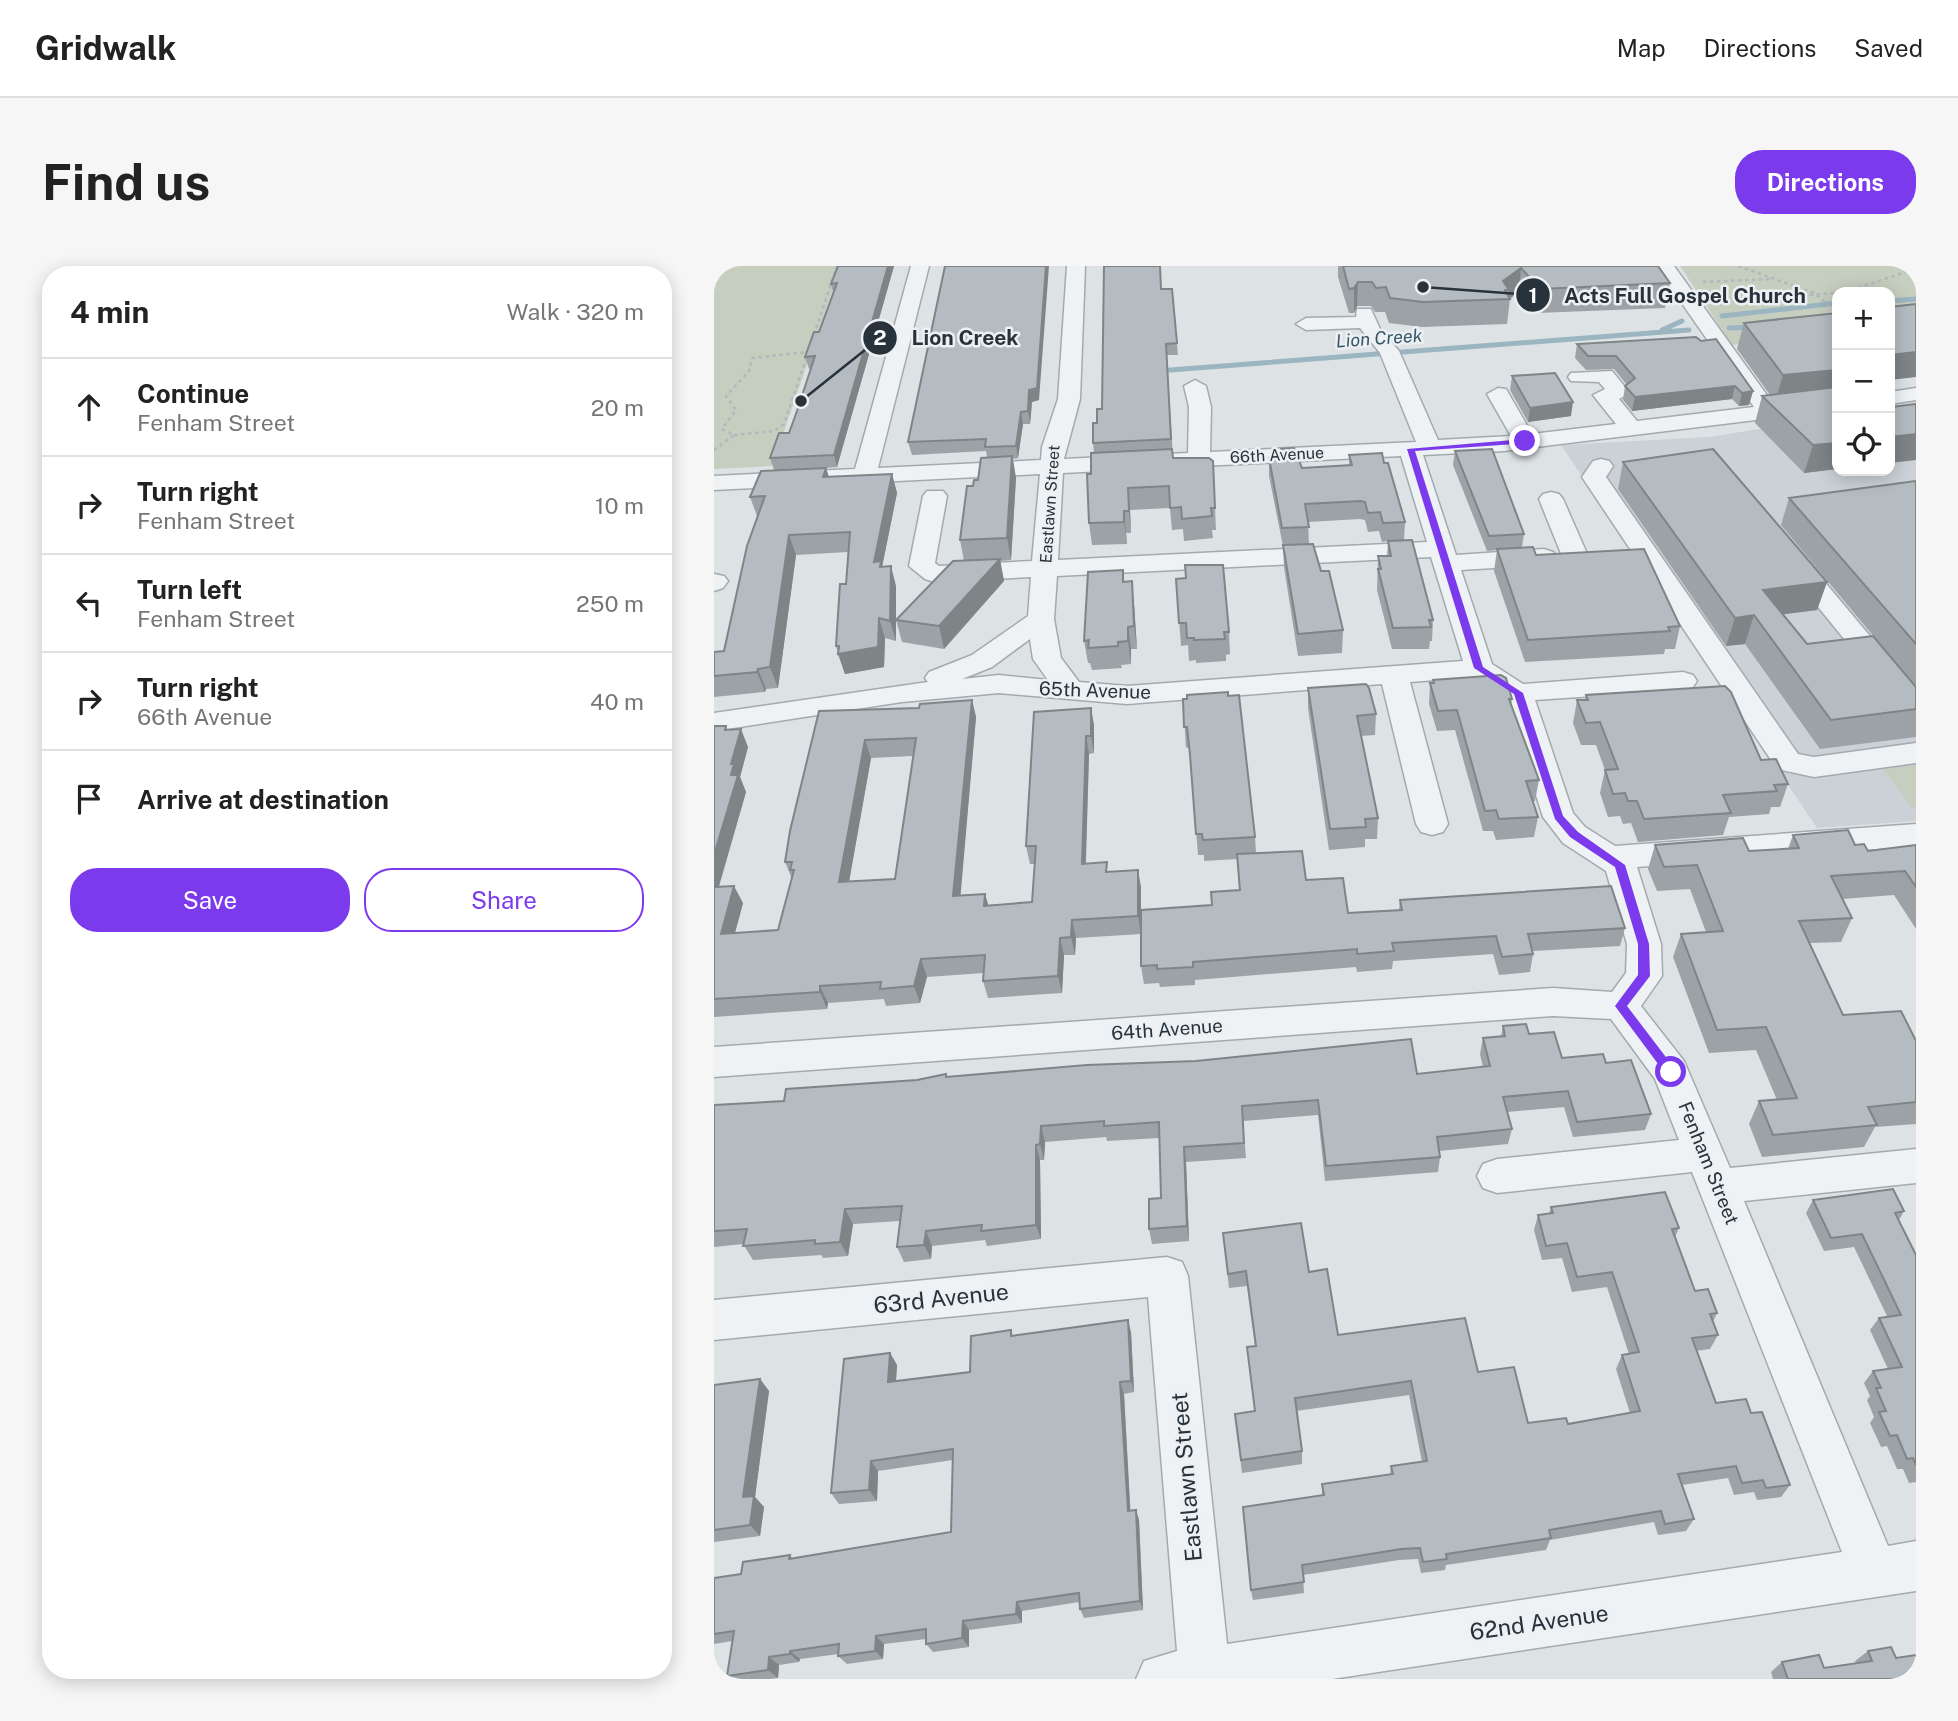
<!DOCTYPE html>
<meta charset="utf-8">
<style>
body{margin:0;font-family:"Public Sans",sans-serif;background:#f6f6f6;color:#222}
.controls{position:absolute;right:21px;top:21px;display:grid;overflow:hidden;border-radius:14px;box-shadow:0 4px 18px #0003}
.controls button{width:63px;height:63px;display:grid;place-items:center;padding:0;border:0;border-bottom:2px solid #e0e0e0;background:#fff;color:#222;font:35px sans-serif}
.stop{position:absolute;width:21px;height:21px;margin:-16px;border:5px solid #7c3aed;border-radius:50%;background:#fff}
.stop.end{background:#7c3aed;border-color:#fff;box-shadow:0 2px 7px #0008}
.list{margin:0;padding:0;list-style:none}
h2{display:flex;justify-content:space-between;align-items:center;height:91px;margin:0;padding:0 28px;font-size:30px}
h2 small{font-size:23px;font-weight:400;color:#767676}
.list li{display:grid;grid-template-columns:46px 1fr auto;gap:21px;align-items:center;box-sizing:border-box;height:98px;padding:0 28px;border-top:2px solid #e0e0e0}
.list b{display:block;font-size:26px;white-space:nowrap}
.list p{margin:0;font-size:23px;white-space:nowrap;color:#767676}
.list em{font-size:23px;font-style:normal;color:#767676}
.actions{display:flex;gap:14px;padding:21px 28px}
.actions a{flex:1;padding:16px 0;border:2px solid #7c3aed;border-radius:28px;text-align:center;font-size:24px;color:#7c3aed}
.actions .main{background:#7c3aed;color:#fff}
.icon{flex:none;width:38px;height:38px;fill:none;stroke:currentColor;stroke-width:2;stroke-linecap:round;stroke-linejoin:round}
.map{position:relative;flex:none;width:1202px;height:1413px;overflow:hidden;border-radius:28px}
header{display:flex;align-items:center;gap:42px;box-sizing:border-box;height:98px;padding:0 35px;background:#fff;border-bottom:2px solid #e0e0e0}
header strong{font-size:33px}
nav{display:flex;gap:38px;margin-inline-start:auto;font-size:24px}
.intro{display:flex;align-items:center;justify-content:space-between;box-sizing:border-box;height:168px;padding:0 42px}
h1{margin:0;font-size:49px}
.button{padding:18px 32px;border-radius:28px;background:#7c3aed;color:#fff;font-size:24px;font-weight:700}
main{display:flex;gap:42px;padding:0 42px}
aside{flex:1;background:#fff;border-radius:28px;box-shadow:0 4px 18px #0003}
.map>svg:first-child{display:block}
</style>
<header>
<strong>Gridwalk</strong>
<nav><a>Map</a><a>Directions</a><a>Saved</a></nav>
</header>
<div class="intro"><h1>Find us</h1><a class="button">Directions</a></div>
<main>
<aside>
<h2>4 min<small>Walk · 320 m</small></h2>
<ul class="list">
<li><svg class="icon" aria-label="ahead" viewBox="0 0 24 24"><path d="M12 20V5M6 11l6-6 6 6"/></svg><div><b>Continue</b><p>Fenham Street</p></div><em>20 m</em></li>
<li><svg class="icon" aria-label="right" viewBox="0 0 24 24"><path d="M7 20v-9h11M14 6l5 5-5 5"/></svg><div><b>Turn right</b><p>Fenham Street</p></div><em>10 m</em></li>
<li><svg class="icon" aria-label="left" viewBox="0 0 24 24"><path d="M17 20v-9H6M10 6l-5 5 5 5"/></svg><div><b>Turn left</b><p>Fenham Street</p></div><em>250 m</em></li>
<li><svg class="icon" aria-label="right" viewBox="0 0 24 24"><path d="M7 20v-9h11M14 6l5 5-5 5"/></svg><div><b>Turn right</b><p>66th Avenue</p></div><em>40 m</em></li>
<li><svg class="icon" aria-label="arrive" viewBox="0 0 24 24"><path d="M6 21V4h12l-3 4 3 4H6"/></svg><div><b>Arrive at destination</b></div></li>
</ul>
<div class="actions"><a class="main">Save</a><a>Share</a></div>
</aside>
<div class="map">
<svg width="1202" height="1413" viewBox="0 0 1202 1413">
<rect width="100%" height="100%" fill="#dde2e5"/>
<path fill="#cbd1d6" d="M1202 136V555L1103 562 847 179 996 171 1123 150V205H1176V141Z"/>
<path fill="#c6cebf" d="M0 0H127L58 200 0 203Z
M966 0H1202V59L1176 62V26H1123V67L1018 79Z
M1202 499V542H1198L1169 503Z"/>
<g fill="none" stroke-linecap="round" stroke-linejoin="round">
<path stroke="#9bb6c1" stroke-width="5" d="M1176 35 1202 33
M1008 50 1123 37
M1015 62 1038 61
M948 64 968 55
M443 105 975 64"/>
<g stroke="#a3aaae" stroke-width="3">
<path id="minor" d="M197 0H215L164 202 327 194 328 181 344 133 353 0H371L366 133 350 193 474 187 475 141 470 120 481 114 492 120 497 141 496 186 702 176 666 87 646 62 592 64 582 58 592 52 642 51 643 43H657L666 63 685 85 724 174 797 170 773 128 784 122 792 123 818 168 902 158 879 129 891 123 885 116 857 115 854 111 857 107 898 105 916 127 905 133 923 155 1040 141 942 0H960L1060 139 1123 132V144L790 185 709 189 742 289 830 283 839 286 843 291 839 296 830 299 747 304 778 398 809 418 969 406 979 409 983 415 979 421 969 424 821 434 859 547 871 561 901 580 1202 558V580L923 601 947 678 948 710 927 740 970 795 1016 902 1202 883V917L1030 935 1174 1280 1202 1275V1325L618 1413H422L430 1395 463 1385 434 1031 0 1074V1034L453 991 468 996 474 1010 513 1378 1128 1286 978 906 783 927 769 922 763 910 769 898 783 893 965 874 941 813 897 753 839 750 0 811V781L839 722 898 726 912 707 913 678 892 605 849 577 829 551 791 431 760 411 696 416 734 558 729 566 718 569 707 566 702 558 668 418 413 438 285 427 188 436 0 465V447L214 416 211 412 215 406 258 389 314 350 317 311 220 316 211 313 195 300 209 230 213 225H229L233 230 221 297 225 300 318 295 326 208 0 224V210L141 203ZM687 190 713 276 344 294 349 207ZM717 291 749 395 413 420 365 416 347 392 340 353 343 310ZM316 373 319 393 334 414 285 409 248 413 278 401Z
M1202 122V134L1176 138V126Z
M887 193 895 195 899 200 892 211 1084 488 1100 491 1202 477V497L1100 511 1063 503 868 211 879 195Z
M837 226 845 228 849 233 874 290 870 295H852L848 290 825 233 829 228Z
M1079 286 1088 289 1202 425V452L1192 449 1070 299 1066 294 1070 289Z
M0 308 10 310 14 315 9 322 0 325Z"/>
</g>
<path stroke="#b3b8bc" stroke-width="2.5" stroke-dasharray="3.5 3.5" stroke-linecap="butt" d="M1024 0 1100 27 1123 46
M989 16 1057 13
M1005 37 1130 26 1202 3
M100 69 123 0
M20 169 60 165 70 158 93 90
M0 184 20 169 8 163 22 144 12 130 35 105 38 92 94 86"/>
<use href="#minor" fill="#eff2f4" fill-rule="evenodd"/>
</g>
<path fill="#9ca2a6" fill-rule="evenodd" d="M180 0 123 201 112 202 115 211 178 208 183 227 168 301 182 320V353L250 295 246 274 259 220 264 214 273 192 272 185 198 189 194 176 231 0 325 134 318 136 316 158H309L304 192 299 193 302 212 297 294 286 295 290 315 230 383 188 376 182 354V375L171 372 170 401 131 408 122 380 132 318 134 286 82 289 64 422 52 423 51 426 0 431V386L10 385 43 250 36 231 60 204 56 192 75 167 83 145 97 102 95 103 91 91 105 66 119 26 117 18Z
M624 0H944L956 17 951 42 823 47 805 26 796 33 793 58 708 61 675 57 671 46H661L657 40H643L640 47H635L624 11Z
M448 23H458L464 89H453L459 192 499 195 502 264H498L499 272 470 275 469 263 458 264 456 242 416 244 417 267H412L413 278 378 279 375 257 377 208 380 187 379 177 383 157 388 143Z
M1123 47V203L1090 207 1041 157 1048 130 1056 129 1023 83 1030 57Z
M982 71 1039 125 1035 139 1025 140 1018 133 918 145 909 134 911 120 913 119 900 103 872 104 861 92 863 78Z
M798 110 857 150 814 156 796 124Z
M741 185 810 268 808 281 966 360 961 383H951L950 388 811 396 780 305 783 284 773 285 739 199Z
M635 189 670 197 691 256 690 274 719 354 718 375H716L715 383H678L663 324 664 290H673L674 275 668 276 665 265 654 266 651 254 646 253 594 256 595 278 629 364 628 387 584 390 570 301 569 280 555 210V192L588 202 635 199Z
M909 196 1113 316 1103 344 1069 348 1093 378 1202 421V471L1106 483 1031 378 1012 380 904 223Z
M1202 215V421L1067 259 1075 232Z
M462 313 515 366 516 388 512 389V395L482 397V394L475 395 474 379 467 380Z
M410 316 420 338 423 383H417V398L407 399 408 402 378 404 376 397H374L370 375Z
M719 414 798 433 797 439 825 514 821 535H819L824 551 820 571 782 574 779 565H769L741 464 723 465 715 438 716 417H719Z
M594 422 662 448 661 469 647 470 664 552 663 573H651V581L615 584 594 442Z
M872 429 1047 494 1074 518 1066 541H1057L1055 548 1015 551 1009 569 924 576 917 557 909 558 906 550 894 551 886 527 891 504 882 479H867L859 457 863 434H871Z
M469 433 541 571 542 587 592 614 634 647 685 644 686 634 911 662 906 680 819 685V688L816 706 785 709 779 688 679 695 678 703 643 706 642 701 481 714V719L446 721 445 717 430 718 427 700 498 639 525 624 523 593 490 595V589H484L477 500 475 481 472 482Z
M258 434 262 451 246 629 271 628 274 639 318 636 321 598H316L312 580 377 442 380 460V487L375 488 372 598 394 606 424 604 427 622V668L362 672 361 689H350L348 727 274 732 269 715V707L213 711 206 737 172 740 170 733 114 737 113 743 0 751V460H12L14 464 34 481 26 511 32 526 5 621 29 637 21 667 64 664 78 613 71 596 105 445 205 442ZM199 490 181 613 135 615 157 492Z
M1079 569 1141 579 1154 585 1202 579V663L1180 629 1128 633 1138 652 1127 676 1096 677 1129 749 1202 775V858L1161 861 1150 881 1048 891 1035 858 1045 835 1063 834 1042 784 995 787 959 691 967 668 992 666 976 623 943 625 934 603 941 579 1035 585 1074 583Z
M789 760 815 768 848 792 892 797 937 848 931 864 859 871 850 841 793 846 798 863 794 878 725 885 726 891 724 906 611 915 604 849 529 855 532 892 472 896 475 975 438 978 435 963 447 932 445 872 393 875 392 871 331 876 330 894H326L327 973 273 980 271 974 218 980 217 993 190 996 183 981 186 955 139 958 134 990 109 992 107 989 39 994 29 978 0 981V839L70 835 233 811 703 808 769 801 766 788 769 772 787 771Z
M1099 934 1190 945 1185 954 1202 989V1216L1195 1217 1189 1203H1183L1173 1180 1167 1181 1156 1157 1160 1151 1153 1134 1156 1130 1150 1117 1159 1105 1174 1103 1156 1064 1165 1052 1173 1050 1140 981 1110 985 1092 947Z
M837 941 965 962 961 971 981 1025 1003 1047 999 1056 1004 1069 996 1083 982 1085 1002 1137 1037 1147 1076 1219 1067 1231 1043 1234 1040 1226 1020 1229 1014 1212 968 1219 980 1253 972 1265 944 1269 940 1256 836 1274 832 1284 732 1299 731 1304 707 1307 704 1293 685 1294 589 1309 590 1327 539 1334 537 1324 608 1229V1218L676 1209 677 1200 708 1196 695 1129 582 1145 588 1185V1198L528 1207 521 1148 541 1145V1080L533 1020 515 1022 509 967 595 1006 624 1069 764 1106 814 1157 854 1158 916 1147 902 1103 908 1089 915 1088 893 1021 858 1026 848 992 828 994 820 964 824 949 835 948Z
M297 1064 299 1070 417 1066 420 1126 410 1128 416 1245 425 1254 429 1344 370 1352 366 1343 365 1336 308 1345V1357L255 1364V1381L219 1386 212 1378V1373L170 1378 169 1393 133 1398 124 1390 125 1388 86 1393 85 1396 65 1399 64 1412 56 1413H17L13 1410 18 1375 0 1378V1312L27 1308 76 1289 79 1293 237 1266 239 1194 164 1205 163 1235 125 1238 117 1227 176 1087 183 1099 182 1115 256 1106Z
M46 1113 55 1125 41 1231 50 1241 46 1270 0 1276V1119Z
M1154 1385 1182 1392 1202 1413H1059L1057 1406 1068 1396 1110 1402 1142 1397 1141 1395Z"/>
<path fill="#7f8487" d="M174 0H180L123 201 120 189Z
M332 0H335L325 134 318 136 316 158 314 145 315 124Z
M807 2 805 26 794 33 795 24 789 15Z
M644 16 643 40 640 47V22Z
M1202 86V111L1176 114V89Z
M1123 97V129L1061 136 1069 109Z
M1021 120 1018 133 918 145 921 131Z
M1039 125 1035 139 1025 140 1028 127Z
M859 136 857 150 814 156 816 142Z
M307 146 309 158 304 192 302 180Z
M1202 168V194L1176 197V171Z
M1123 177V203L1090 207 1099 179Z
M298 190 302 212 297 294 293 272Z
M112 202 118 221 109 211Z
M178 208 183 227 168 301 172 315 160 296Z
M414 222 416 244 417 267 415 245Z
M410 245 413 278 410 256Z
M75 269 82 289 64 422 56 401Z
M286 293 290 315 230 383 225 360Z
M177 300 182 320V375L176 355Z
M418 315 420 338 423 383 420 360Z
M1113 316 1103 344 1041 352 1049 324Z
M1040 349 1031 378 1012 380 1021 352Z
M165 352 171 372 170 401 131 408 124 388Z
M414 361 417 383V398L414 375Z
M44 403 52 423 51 426 43 406Z
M258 434 262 451 245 647 239 630Z
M377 442 380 460V487L377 470Z
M27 463 34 481 26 511 32 526 0 636V589L17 498Z
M372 470 375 488 371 615 368 598Z
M151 474 157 492 132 633 125 616Z
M424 604 427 622V668L424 650Z
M20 620 29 637 16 685 7 668Z
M271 628 276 645 270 640Z
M358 654 362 672 361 689 357 671Z
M346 672 350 689 348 727 344 710Z
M207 693 213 711 206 737 200 720Z
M106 720 114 737 113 743 106 726Z
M327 860 331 876 330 894 326 878Z
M322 879 326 894 327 973 322 959Z
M470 881 472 896 475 975 473 960Z
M131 943 139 958 134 990 126 976Z
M212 965 218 980 217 993 210 979Z
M414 1054 417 1066 420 1126 417 1115Z
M176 1087 183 1099 181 1128 174 1116Z
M46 1113 55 1125 41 1231 50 1241 46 1270 36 1259 29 1231Z
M406 1116 410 1128 417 1255 414 1245Z
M157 1195 164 1205 163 1235 155 1224Z
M422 1244 425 1254 429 1344 426 1335Z
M303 1336 308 1345V1357L302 1348Z
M249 1355 255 1364V1381L248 1372Z
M162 1370 170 1378 169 1393 161 1385Z
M76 1385 86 1393 85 1396 76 1388Z
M55 1391 65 1399 64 1412 54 1404Z"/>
<path fill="#b5bcc1" stroke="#7f8487" stroke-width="2" fill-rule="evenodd" d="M124 0H174L120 189 56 192 65 167H75L83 145 101 90 91 91 100 66H105L123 17 117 18Z
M231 0H332L323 122 315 124 314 145 307 146 302 180 271 181 272 173 194 176Z
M390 0H446L447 23H458L463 77 452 78 457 173 379 177V157H383V143H388Z
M629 0H944L956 17 826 23 807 2 789 15 795 24H791L796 33 709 36 676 32 672 21 662 22 658 16H644L640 22 635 23Z
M1202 38V86L1176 89V41Z
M1123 47V104L1069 109 1030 57Z
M982 71 987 75 1002 73 1039 125 1028 127 1021 120 921 131 911 120 921 112 902 90H874L863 78Z
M841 107 859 136 816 142 798 110Z
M1123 121V177L1099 179 1048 130Z
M1202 138V168L1176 171V140L1177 141Z
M580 182 588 202 638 199 635 189 668 187 670 197H674L691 256 669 257 666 246 654 247 651 236 647 235 591 238 595 261 568 262 555 192H567V183Z
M458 183 459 192H495L499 195 501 242H497L498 250 468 253 467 241 456 242 455 220 414 222 415 245H410V256L375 257 373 208H377V187Z
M778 183 810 268 775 270 741 185Z
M999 183 1113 316 1049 324 1093 378 1159 370 1202 421V443L1117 454 1040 349 1021 352 909 196Z
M298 190 293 272 246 274 253 220H259L260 214H264L267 192Z
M112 202 109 211 178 208 160 296 167 295 166 301 177 300 176 355 165 352 164 381 124 388 125 380H122L126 318H132L136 266 75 269 56 401 44 403 43 406 0 410V386L10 385 33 280 51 230 36 231 47 205Z
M1202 215V378L1075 232Z
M698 274 719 354H715L717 361 679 362 664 303H667L664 290H677L674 275Z
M599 278 607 305H615L629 364 584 368 569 279Z
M819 281 822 289 930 283 966 360 954 361 956 365 814 374 783 283Z
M286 293 225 360 182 354 239 295Z
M471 299H509L515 366H510L511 373 480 374V372H473L472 357H465L462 313 472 312Z
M409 304V316L418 315 420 360 414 361V375L404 376V380L374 382 375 374 370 375 374 306Z
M787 409 792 412 798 433H795L825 514 812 515 824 551 785 553 782 544 771 545 743 444 724 445 716 417H720L719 414Z
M652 418 655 422 662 448 643 450 664 552 651 553 652 561 616 563 594 422Z
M1011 420 1017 426 1047 494 1062 493 1074 518 1060 519 1063 525 1009 529 1017 547 930 553 923 535H914L911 527 899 528 891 504 904 503 886 456 872 457 863 434H874L872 429Z
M514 426V430L525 429 541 571 489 574 488 568H482L476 489 473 461H470L469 433H473V429Z
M258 434 239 630 271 628 270 640 318 636 322 580H312L320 446 377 442V470H372L368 598 393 596 392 606 424 604V650L358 654 357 671 346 672 344 710 269 715 271 689 207 693 200 720 166 723 167 716 106 720V726L0 733V621L20 620 7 668 64 664 80 604H76L78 596H71L76 565 105 445 205 442 206 438ZM202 472 181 613 125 616 151 474Z
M0 460H12L11 464 27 463 17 498H20L17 509H24L0 589Z
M1134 564 1141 579 1150 578 1154 585 1202 579V621L1191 605 1117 610 1138 652 1085 655 1129 749 1187 745 1202 775V836L1154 841 1163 859 1059 869 1045 835 1083 832 1052 761 1003 764 967 668 1009 665 983 599 950 601 941 579 1029 572 1035 585 1085 582 1079 569Z
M588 585 592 614 629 612 634 647 688 644 686 634 897 620 911 662 814 668 819 688 788 691 782 670 678 677 680 685 643 688V683L479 696V701L443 703V699L427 700V644L498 639 497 626 526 624 523 588Z
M812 758 815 768 840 766 848 792 889 788 892 797 917 794 937 848 863 856 854 825 789 831 798 863 723 871 726 891 612 900 604 834 528 840 530 877 470 881 473 960 435 963V933L447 932 445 856 390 860V855L327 860 326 878 322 879V959L267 965 268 959 212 965 210 979 183 981 188 940 131 943 126 976 101 978V974L29 980 33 963 0 965V839L70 835 72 823 203 814 232 808V811L373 799 482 795 697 773 703 808 776 800 769 772 791 770 789 760Z
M1179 923 1190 945 1181 947 1202 989V1199L1199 1192 1193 1193 1183 1169 1176 1170 1165 1146 1172 1145 1162 1122H1167L1159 1105 1188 1101 1165 1052 1187 1049 1148 968 1117 972 1099 934Z
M951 926 965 962 958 963 981 1025 994 1023 1003 1047 996 1048 1004 1069 978 1072 1002 1137 1032 1133 1037 1147 1048 1146 1076 1219 1052 1222 1049 1214 1028 1217 1022 1200 964 1208 980 1253 951 1258 947 1245 835 1264 837 1272 732 1288 733 1293 709 1296 706 1282 687 1283 588 1299 590 1316 537 1324 529 1241 610 1229 608 1218 679 1208 677 1200 713 1195 697 1115 581 1132 588 1185 527 1194 521 1148 541 1145 533 1081 542 1080 532 1005 514 1008 509 967 587 957 595 1006 613 1003 624 1069 751 1052 764 1106 800 1101 814 1157 852 1152 854 1158 926 1145 908 1089 925 1086 898 1006 863 1011 853 977 832 980 824 949 839 947 837 941Z
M414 1054 417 1115 406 1116 414 1245 422 1244 426 1335 366 1343 365 1327 303 1336 302 1348 249 1355 248 1372 212 1378V1363L162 1370 161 1385 124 1390 125 1378 76 1385V1388L55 1391 54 1404 13 1410 20 1365 0 1368V1312L27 1308 29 1296 76 1289 75 1293 237 1266 239 1183 157 1195 155 1224 117 1227 130 1093 176 1087 174 1116 256 1106 257 1070 297 1064V1070Z
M46 1113 29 1231 40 1230 36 1259 0 1264V1119Z
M1177 1381 1182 1392 1202 1389V1413H1074L1068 1396 1105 1389 1110 1402 1158 1395 1154 1385Z"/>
<path fill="#7c3aed" d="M811 173 814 177 701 185 769 401 809 427 849 550 864 566 911 599 935 678 936 710 913 740 961 803 963 806 957 811 953 810 901 740 924 709V678L901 601 856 571 841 553 800 428 760 402 693 183Z"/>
<g text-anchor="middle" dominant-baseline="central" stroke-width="5" stroke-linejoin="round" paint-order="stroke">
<g font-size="16" fill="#28323a" stroke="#ecf0f3">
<text transform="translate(563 189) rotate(-3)">66th Avenue</text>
<text transform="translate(336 238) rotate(-86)">Eastlawn Street</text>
</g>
<g font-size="18" font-style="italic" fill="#375769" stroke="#ecf0f3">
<text transform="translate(665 72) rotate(-4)">Lion Creek</text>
</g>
<g font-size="19" fill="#28323a" stroke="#ecf0f3">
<text transform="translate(381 424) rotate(2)">65th Avenue</text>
<text transform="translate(453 763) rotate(-4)">64th Avenue</text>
<text transform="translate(995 897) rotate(68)">Fenham Street</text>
</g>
<g font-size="23" fill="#28323a" stroke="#ecf0f3">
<text transform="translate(227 1032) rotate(-6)">63rd Avenue</text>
<text transform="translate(472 1211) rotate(-95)">Eastlawn Street</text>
<text transform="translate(825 1356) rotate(-8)">62nd Avenue</text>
</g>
</g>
<path fill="none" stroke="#28323a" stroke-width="2.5" d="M709 21L819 29M87 135L166 72"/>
<g fill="#28323a" stroke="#ecf0f3" stroke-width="2.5">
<circle cx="709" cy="21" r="7"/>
<circle cx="87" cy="135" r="7"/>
<circle cx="819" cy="29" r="18"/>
<circle cx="166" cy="72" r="18"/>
</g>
<g font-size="21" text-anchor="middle" font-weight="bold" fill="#fff">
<text x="819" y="37">1</text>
<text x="166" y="79">2</text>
</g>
<g font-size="21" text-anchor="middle" font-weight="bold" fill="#28323a" stroke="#ecf0f3" stroke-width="5" stroke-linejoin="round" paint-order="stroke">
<text x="971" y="37">Acts Full Gospel Church</text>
<text x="251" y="79">Lion Creek</text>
</g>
</svg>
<div class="controls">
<button>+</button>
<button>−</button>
<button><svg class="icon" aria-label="locate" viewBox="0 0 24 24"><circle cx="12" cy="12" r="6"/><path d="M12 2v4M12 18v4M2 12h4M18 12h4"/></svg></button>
</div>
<div class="stop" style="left:957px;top:806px"></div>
<div class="stop end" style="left:811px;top:175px"></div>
</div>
</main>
